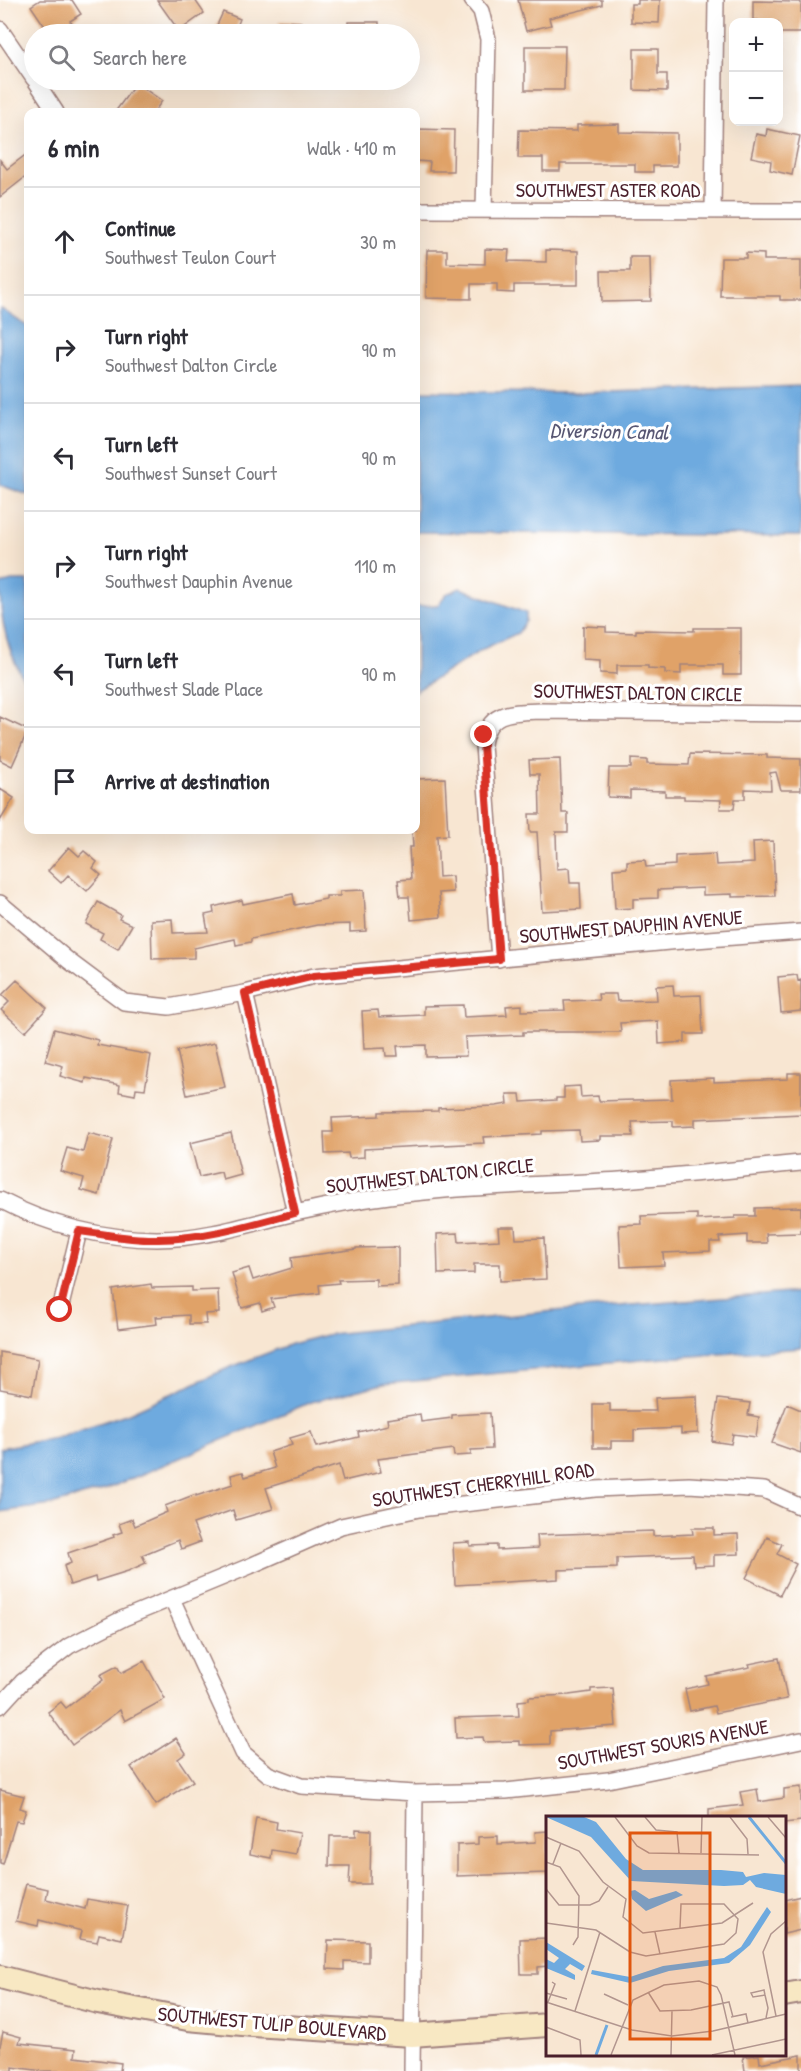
<!DOCTYPE html>
<meta charset="utf-8">
<style>
body{margin:0;font-family:"Patrick Hand",sans-serif;background:#f2f2f3;color:#2b2b33}
.controls{position:absolute;right:18px;top:18px;display:grid;overflow:hidden;border-radius:12px;box-shadow:0 6px 24px #0002}
.controls button{width:54px;height:54px;display:grid;place-items:center;padding:0;border:0;border-bottom:2px solid #e1e1e2;background:#fff;color:#2b2b33;font:30px sans-serif}
.stop{position:absolute;width:18px;height:18px;margin:-14px;border:4px solid #d93025;border-radius:50%;background:#fff}
.stop.end{background:#d93025;border-color:#fff;box-shadow:0 2px 6px #0008}
.list{margin:0;padding:0;list-style:none}
h2{display:flex;justify-content:space-between;align-items:center;height:78px;margin:0;padding:0 24px;font-size:26px}
h2 small{font-size:20px;font-weight:400;color:#7c7c81}
.list li{display:grid;grid-template-columns:39px 1fr auto;gap:18px;align-items:center;box-sizing:border-box;height:108px;padding:0 24px;border-top:2px solid #e1e1e2}
.list b{display:block;font-size:22px;white-space:nowrap}
.list p{margin:0;font-size:20px;white-space:nowrap;color:#7c7c81}
.list em{font-size:20px;font-style:normal;color:#7c7c81}
.icon{flex:none;width:33px;height:33px;fill:none;stroke:currentColor;stroke-width:2;stroke-linecap:round;stroke-linejoin:round}
.map{position:relative;flex:none;width:801px;height:2071px;overflow:hidden}
.search{position:absolute;background:#fff;box-shadow:0 6px 24px #0002;left:24px;top:24px;width:396px;height:66px;display:flex;align-items:center;gap:15px;box-sizing:border-box;padding:0 21px;border-radius:33px;color:#7c7c81;font-size:22px}
.panel{position:absolute;background:#fff;box-shadow:0 6px 24px #0002;left:24px;top:108px;width:396px;height:726px;border-radius:12px}
.map>svg:first-child{display:block}
</style>
<div class="map">
<svg width="801" height="2071" viewBox="0 0 801 2071">
<rect width="100%" height="100%" fill="#fff"/>
<filter id="ink" filterUnits="userSpaceOnUse"><feTurbulence type="fractalNoise" baseFrequency=".0167" numOctaves="2"/><feDisplacementMap in="SourceGraphic" scale="12" xChannelSelector="R" yChannelSelector="G"/><feConvolveMatrix kernelMatrix="1 2 1 2 8 2 1 2 1" color-interpolation-filters="sRGB"/></filter>
<filter id="wash" filterUnits="userSpaceOnUse"><feTurbulence type="fractalNoise" baseFrequency=".008" numOctaves="4" result="noise"/><feDisplacementMap in="SourceGraphic" scale="24" xChannelSelector="R" yChannelSelector="G"/><feGaussianBlur stdDeviation="1.35" result="paint"/><feColorMatrix in="noise" values="0 0 0 0 0 0 0 0 0 0 0 0 0 0 0 0 0 1.4 0 .05"/><feComposite in="paint" operator="in"/></filter>
<g filter="url(#wash)">
<rect width="100%" height="100%" fill="#f8e6d2"/>
<path fill="#6eaadf" stroke="#5c6485" stroke-width="1.5" d="M0 308 28 327V495L0 485Z
M801 386V536L416 532V391L577 393Z
M12 581H28V687C8 654 0 623 0 584Z
M460 588 526 613V621L518 633 483 649 416 691V606L438 605 446 594Z
M801 1292V1348L652 1359 383 1384 311 1402 107 1489 51 1505 0 1512V1448L55 1438 129 1413 226 1369 291 1344 330 1334 554 1311Z"/>
<g id="blocks">
<path fill="#e0a267" d="M40 0H72L81 14 70 21 80 34H50L31 6Z
M157 0H195L204 13 179 31Z
M518 0H602V5L549 18 551 25 526 31Z
M638 0H660L659 23 631 22V4H638Z
M753 1 801 2V33H778V22H758V20H753Z
M223 12 240 19 234 34H213Z
M279 21 301 22V34H278Z
M348 22H379V34H348Z
M525 46H565L564 90H525Z
M634 49H658V74H667V91L634 90Z
M136 83 162 101 154 112H115Z
M619 124V132L677 133V166H653V172H635V164H560V171H543V158H518L519 130 577 131V125Z
M416 129 454 130 453 171H429L430 162 416 161Z
M767 129 800 136 792 175 770 170 771 161 751 157 756 134 766 136Z
M28 153V175L0 197V160L7 169Z
M485 249 509 250 508 261 546 262V250L578 251V285H514V293L497 292V284H471V299L426 298 427 250H447V263L485 264Z
M746 253 764 254V260H801V300H780V296H720L721 258H746Z
M630 257H650L651 301 602 302 601 271H630Z
M583 626 606 627V632L636 633V630L694 631V628H741V675H723V665H681V674L665 673V669L648 668V665H617V674L600 673V660L583 659Z
M0 717 28 730 12 766 0 760Z
M690 754 767 755V758L801 759V790H781L776 772 770 773 771 790 745 789V799H735L734 809H720L721 800 684 799V796H665V791L630 790V798L608 797 609 768H631V759L647 760V764L689 765Z
M560 759 562 813H568V832H556L557 869 569 868 570 883H580L581 909 542 911 537 832H530L529 814H540L539 774H530L529 760Z
M445 778 448 835 437 836 439 877 452 876 453 892 439 893 441 917 411 920 409 897H400L398 880 411 879 409 847H413L412 830H416V779Z
M0 789 14 798 0 821Z
M773 841 775 896 732 897V894L703 895V888L658 890V898L633 899V908L615 909 613 869 627 868V861L645 860 646 867 675 865V856L715 854 716 865 754 863 753 842Z
M69 847 79 856 84 851 97 862 93 868 101 875 87 891 68 875 61 883 48 871Z
M364 890 366 931 350 932V924L317 925 251 939V942L236 945 235 939 194 948V958L152 959 151 920 172 919 173 933 208 932 205 915 214 913 213 907 242 900 243 904 293 894 295 905 326 899V896H340V891Z
M98 902 121 915 119 919 132 925 118 949 100 939 103 933 86 924Z
M797 975 798 981 801 980V1011L781 1013 778 977Z
M17 980 47 1008 25 1032 1 1010 9 1002 2 995Z
M673 985 674 996 701 995 703 1034H685V1042L659 1044 658 1021 620 1023 621 1032H523V1035L465 1037 466 1056 426 1057V1045L397 1046 398 1056H386L385 1048 364 1049 362 1011 378 1010 379 1017 424 1015V1006L463 1005 464 1017 507 1015 506 1006 522 1005V1011L565 1010 564 1001 599 1000 598 994H616L617 1001 657 1000 656 986Z
M54 1029 98 1040 97 1045 151 1055 145 1089 136 1088 135 1095 119 1092 120 1085 86 1078 85 1083 60 1076 63 1066 45 1061Z
M215 1043 225 1087 187 1095 177 1051Z
M788 1073H801V1114L695 1119V1126L673 1127V1121L632 1122 633 1136H600V1140L580 1141 579 1130 542 1131V1134L483 1137 484 1143 364 1149V1157L349 1158 348 1153 325 1154 324 1132H333L332 1118 379 1116V1112L438 1111V1108L496 1106 508 1104 507 1094H520L521 1102 556 1100V1098H564V1087L580 1086 581 1097 598 1096 599 1101 672 1099 671 1080 714 1078V1082L788 1079Z
M88 1133 113 1139 99 1195 81 1190 84 1178 60 1171 67 1148 83 1152Z
M231 1133 241 1175 223 1180 221 1172 199 1177 190 1143Z
M801 1207V1233L766 1234 767 1243H747V1235L719 1237 720 1242H710V1251L663 1253 664 1265 621 1267 619 1225 642 1224 641 1216 697 1214V1220L735 1218V1216H755V1208Z
M498 1227H515L516 1239 544 1238 546 1279 500 1281V1264H474V1273L438 1274 437 1234 458 1233 459 1242 499 1240Z
M398 1247V1285L376 1286V1279L338 1280 339 1283 319 1285 320 1293 271 1299 274 1307 262 1311 260 1303 242 1308 232 1273 249 1268 253 1280 292 1268 291 1258 356 1249V1248Z
M151 1284 152 1288 192 1287V1291L218 1290 219 1313 205 1314 206 1324H189V1315L156 1317 157 1324 118 1329 113 1290Z
M0 1352 38 1359 32 1395 0 1389Z
M697 1396 698 1433 681 1434V1428L634 1430V1441H611V1448H593V1404H610V1411H656L655 1398Z
M718 1399 750 1403 748 1415 759 1417 756 1437 733 1434 731 1444 712 1441Z
M787 1404 801 1410V1453L772 1443Z
M490 1413 492 1449 471 1450V1455L454 1456 453 1449 378 1459 381 1472 343 1481 339 1465 266 1488 273 1509 236 1520 233 1510 193 1524 200 1542 181 1549 178 1540 142 1555 146 1563 128 1571 96 1581 95 1577 70 1585 64 1566 71 1563 68 1553 114 1537 113 1535 122 1532 119 1524 132 1519 135 1526 167 1512 165 1506 196 1494V1496L233 1484 231 1475 243 1472 245 1477 275 1468 270 1452 292 1445 290 1438 311 1432 316 1447 359 1437 358 1432 388 1425 387 1419 420 1414 421 1422 452 1418V1415Z
M692 1528H714V1535L738 1534 739 1554 714 1555V1565L694 1566 693 1555 617 1558V1568L558 1570V1579L455 1585 453 1543 470 1542V1546L497 1545V1550L538 1548 537 1535 653 1531V1536L693 1534Z
M767 1537 782 1544 777 1554 796 1564 780 1595 746 1578Z
M779 1658 787 1699 716 1713 714 1706 690 1711 685 1689 708 1684 706 1676 750 1667 749 1664Z
M144 1661 165 1699 125 1721 120 1710 72 1745 48 1712 61 1702 66 1708 103 1680 100 1675 117 1666 121 1673Z
M613 1688 616 1726 550 1731V1744L520 1745V1741L484 1742 483 1737 456 1738 455 1718 519 1716 518 1701 529 1700V1697L569 1695 591 1692V1689Z
M176 1738 186 1753 178 1759 193 1781 156 1805 131 1767Z
M801 1787V1821L784 1823V1818H709V1809L743 1805 740 1792 757 1789 759 1802 784 1798V1789Z
M0 1790 24 1796 20 1808 26 1810 22 1822 16 1821 3 1864 0 1863Z
M256 1818 277 1822 276 1829 300 1833 296 1854 272 1850 271 1858 250 1854Z
M356 1829 371 1830 370 1884H349L350 1866H329L330 1836H356Z
M548 1831V1873L457 1876V1845L478 1844V1837L498 1836V1844L536 1842 535 1832Z
M26 1884 48 1889 46 1899 85 1909 87 1899 128 1906 122 1939 99 1934 97 1942 80 1939 82 1931 39 1920 38 1926 16 1921Z
M801 1896V1930L784 1934V1900Z
M548 1938V1966L538 1967V1974H521L520 1939Z
M328 1940 368 1941V1962L344 1961V1970L327 1969Z
M3 2032 21 2037 19 2043 76 2049 75 2057 121 2063 120 2071H43L13 2067V2071H0V2046Z
M759 2055 760 2063 801 2055V2071H745L743 2057Z"/>
</g>
</g>
<g filter="url(#ink)">
<use href="#blocks" fill-opacity="0" stroke="#a1827e" stroke-width="1.5"/>
<g fill="none" stroke-linecap="round" stroke-linejoin="round">
<g stroke="#a1827e" stroke-width="18">
<path id="street" d="M472 0 481 11 488 39 484 210
M0 29 34 79
M35 80 56 112
M416 210 801 211
M713 210 716 0
M0 903 69 961 124 1002 169 1007 245 993 314 976 669 942 801 932
M499 959 483 745C487 710 513 712 541 711L801 714
M245 993 295 1213
M0 1200C48 1225 103 1239 157 1239 204 1239 250 1224 295 1213 326 1206 357 1200 389 1196 466 1186 543 1185 620 1180 681 1176 741 1169 801 1163
M60 1310 79 1231
M172 1599 243 1753 268 1774 301 1786 415 1793 506 1791 608 1780 801 1740
M0 1706 22 1682 69 1646 124 1618 250 1566 341 1526 419 1509 595 1489 689 1485 764 1490 801 1507
M412 2071 415 1793"/>
</g>
<g stroke="#a1827e" stroke-width="26">
<path id="secondary" d="M0 1977 98 2002 188 2019 253 2025 412 2035 548 2025
M784 1995 801 1992"/>
</g>
<use href="#street" stroke="#fff" stroke-width="15"/>
<use href="#secondary" stroke="#f8e8c3" stroke-width="22"/>
</g>
</g>
<g fill="none" stroke-linecap="round" stroke-linejoin="round" filter="url(#ink)">
<path stroke="#d93025" stroke-width="8" d="M60 1310 79 1231C105 1234 132 1240 158 1239 204 1239 251 1225 295 1213L245 993 314 976 499 959 483 745 484 735"/>
</g>
<g text-anchor="middle" dominant-baseline="central" stroke-width="6" stroke-linejoin="round" paint-order="stroke">
<g font-size="20" fill="#4a1f2b" stroke="#fff">
<text x="608" y="189">SOUTHWEST ASTER ROAD</text>
<text transform="translate(638 692) rotate(1)">SOUTHWEST DALTON CIRCLE</text>
<text transform="translate(631 926) rotate(-5)">SOUTHWEST DAUPHIN AVENUE</text>
<text transform="translate(430 1175) rotate(-6)">SOUTHWEST DALTON CIRCLE</text>
<text transform="translate(483 1484) rotate(-8)">SOUTHWEST CHERRYHILL ROAD</text>
<text transform="translate(663 1744) rotate(-10)">SOUTHWEST SOURIS AVENUE</text>
<text transform="translate(272 2023) rotate(5)">SOUTHWEST TULIP BOULEVARD</text>
</g>
<g font-size="21" font-style="italic" fill="#585773" stroke="#fff">
<text transform="translate(609 431) rotate(1)">Diversion Canal</text>
</g>
</g>
<g transform="translate(546 1816)">
<rect width="240" height="240" fill="#f8e6d2"/>
<path d="M0 1H38L50 6 80 43 97 54H175L197 56 200 61 218 57 240 59V78L210 71 204 64 197 69 178 70 85 65 45 21ZM89 74 103 83 130 75 137 79 100 95 86 83 84 75ZM221 91 225 96 204 129 183 147 123 155 84 167 45 158 46 154 84 161 117 150 178 142 195 131ZM0 126 39 150 36 155 24 148 19 153 29 159V164L0 152V143L8 147 13 142 0 133Z" fill="#6eaadf"/>
<path fill="none" stroke="#6eaadf" stroke-width="3" d="M203 1 240 47M50 239 61 209"/>
<path fill="none" stroke="#b2968f" stroke-width="1.5" d="M69 1 91 30 103 37 213 39M99 1 110 14 131 16 133 37M184 1 201 23 202 38M222 1 240 22M0 21 33 35 57 66 80 83 77 101 97 117 176 107 207 87M155 37 156 1M0 46 14 51 33 80 32 121 27 129M7 48 15 27M0 73 13 89H44L53 85 62 71M0 107 50 114 84 136 100 140 178 128 190 117 192 103 178 88H135L134 112M109 116 114 138M102 176 114 195 145 194 183 186 187 201M0 177 21 183M58 178 82 189M219 179 207 181 205 177 218 174 219 179 222 192 220 202M0 186 86 214 126 220 167 215 240 198M2 186 9 168 6 166M29 195 54 116M230 200 217 136 225 118 240 105M185 201 200 198 202 207M0 211 34 224 35 239M65 239 87 184 118 169 153 165 171 171 175 179 189 239M125 239 126 195M166 239 240 223"/>
<path fill="#e0560e" fill-opacity="0.15" stroke="#e0560e" stroke-width="3" d="M84 17H164V223H84Z"/>
<rect width="240" height="240" fill="none" stroke="#4a1f2b" stroke-width="3"/>
</g>
</svg>
<div class="controls">
<button>+</button>
<button>−</button>
</div>
<div class="stop" style="left:60px;top:1310px"></div>
<div class="stop end" style="left:484px;top:735px"></div>
<div class="search"><svg class="icon" aria-label="search" viewBox="0 0 24 24"><circle cx="10" cy="10" r="6"/><path d="M15 15l6 6"/></svg>Search here</div>
<section class="panel">
<h2>6 min<small>Walk · 410 m</small></h2>
<ul class="list">
<li><svg class="icon" aria-label="ahead" viewBox="0 0 24 24"><path d="M12 20V5M6 11l6-6 6 6"/></svg><div><b>Continue</b><p>Southwest Teulon Court</p></div><em>30 m</em></li>
<li><svg class="icon" aria-label="right" viewBox="0 0 24 24"><path d="M7 20v-9h11M14 6l5 5-5 5"/></svg><div><b>Turn right</b><p>Southwest Dalton Circle</p></div><em>90 m</em></li>
<li><svg class="icon" aria-label="left" viewBox="0 0 24 24"><path d="M17 20v-9H6M10 6l-5 5 5 5"/></svg><div><b>Turn left</b><p>Southwest Sunset Court</p></div><em>90 m</em></li>
<li><svg class="icon" aria-label="right" viewBox="0 0 24 24"><path d="M7 20v-9h11M14 6l5 5-5 5"/></svg><div><b>Turn right</b><p>Southwest Dauphin Avenue</p></div><em>110 m</em></li>
<li><svg class="icon" aria-label="left" viewBox="0 0 24 24"><path d="M17 20v-9H6M10 6l-5 5 5 5"/></svg><div><b>Turn left</b><p>Southwest Slade Place</p></div><em>90 m</em></li>
<li><svg class="icon" aria-label="arrive" viewBox="0 0 24 24"><path d="M6 21V4h12l-3 4 3 4H6"/></svg><div><b>Arrive at destination</b></div></li>
</ul>
</section>
</div>
